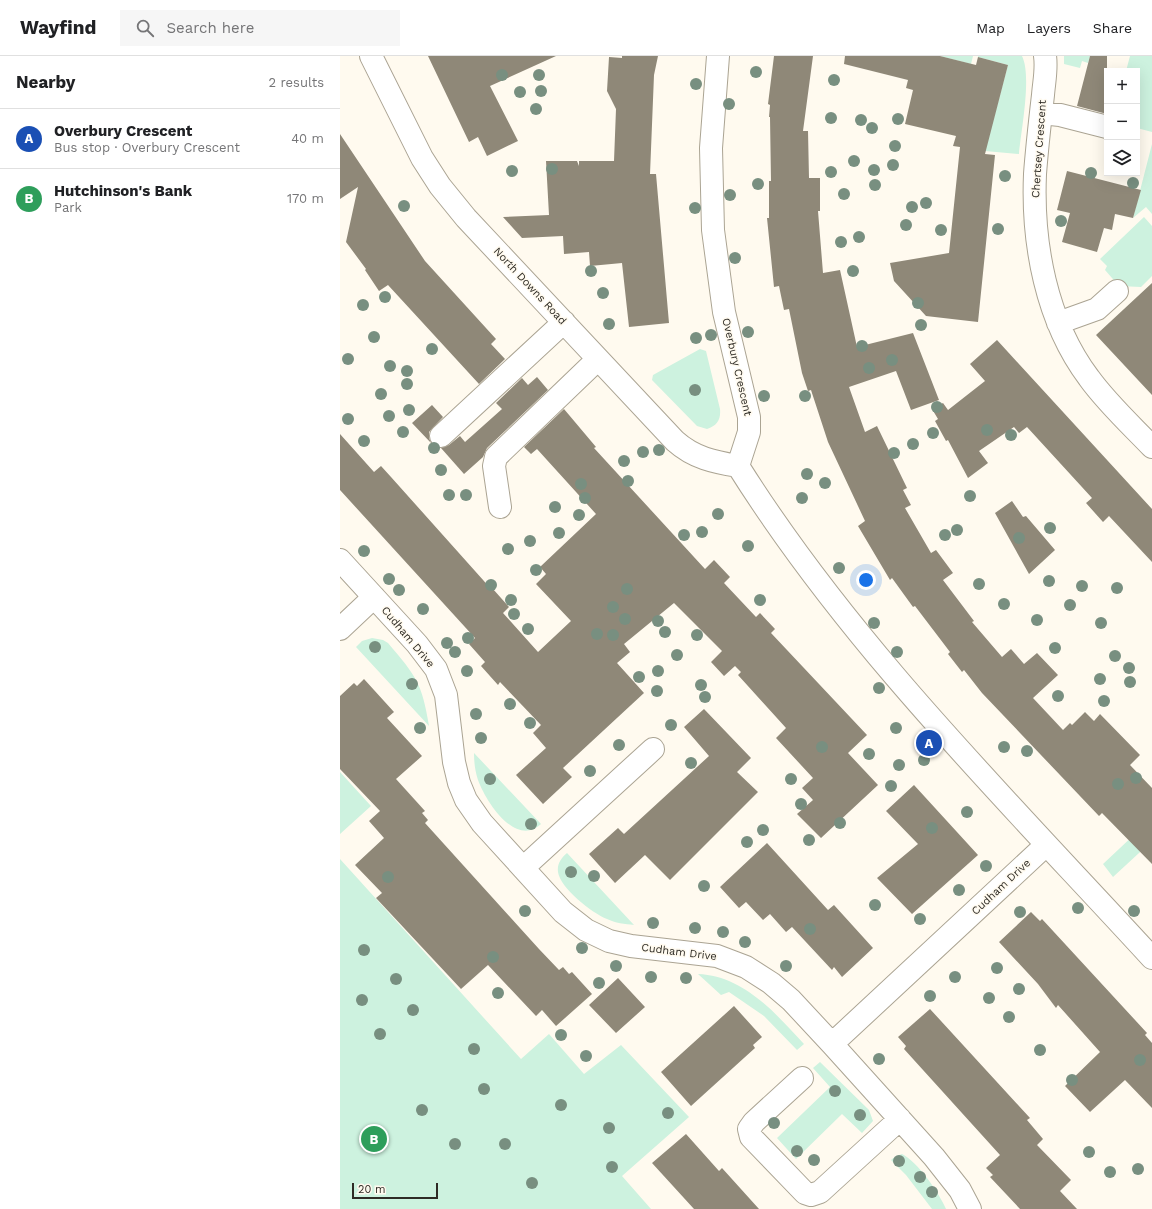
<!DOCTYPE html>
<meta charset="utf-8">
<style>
body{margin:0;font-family:"Work Sans",sans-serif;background:#f6f6f6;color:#202124}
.controls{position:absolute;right:12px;top:12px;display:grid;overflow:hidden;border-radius:0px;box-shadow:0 4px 16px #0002}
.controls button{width:36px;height:36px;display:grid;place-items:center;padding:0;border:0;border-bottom:1px solid #e0e0e0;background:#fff;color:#202124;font:20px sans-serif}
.scale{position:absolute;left:12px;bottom:10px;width:86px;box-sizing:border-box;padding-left:4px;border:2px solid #2e2b25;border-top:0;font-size:11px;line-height:14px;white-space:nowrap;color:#2e2b25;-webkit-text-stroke:3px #fffaef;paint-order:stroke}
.you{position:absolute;left:526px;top:524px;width:14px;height:14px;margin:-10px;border:3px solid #fff;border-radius:50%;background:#1a73e8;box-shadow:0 0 0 6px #1a73e833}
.badge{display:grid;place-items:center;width:26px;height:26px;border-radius:50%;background:#2563eb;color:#fff;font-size:13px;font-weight:700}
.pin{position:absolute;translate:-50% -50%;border:2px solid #fff;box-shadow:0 1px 4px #0006}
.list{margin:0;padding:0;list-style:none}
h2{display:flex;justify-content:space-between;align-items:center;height:52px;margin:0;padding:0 16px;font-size:17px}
h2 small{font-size:13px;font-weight:400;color:#757577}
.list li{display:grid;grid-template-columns:26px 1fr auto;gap:12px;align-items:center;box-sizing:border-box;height:60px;padding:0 16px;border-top:1px solid #e0e0e0}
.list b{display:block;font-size:15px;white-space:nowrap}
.list p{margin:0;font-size:13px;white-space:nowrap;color:#757577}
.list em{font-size:13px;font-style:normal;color:#757577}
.icon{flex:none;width:22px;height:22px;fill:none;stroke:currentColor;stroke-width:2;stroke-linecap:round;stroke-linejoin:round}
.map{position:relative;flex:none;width:812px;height:1153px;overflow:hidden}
header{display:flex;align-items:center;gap:24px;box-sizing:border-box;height:56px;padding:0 20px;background:#fff;border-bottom:1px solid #e0e0e0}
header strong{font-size:19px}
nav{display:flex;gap:22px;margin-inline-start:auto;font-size:14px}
.search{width:280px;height:36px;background:#f6f6f6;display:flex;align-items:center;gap:10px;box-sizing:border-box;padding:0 14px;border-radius:0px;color:#757577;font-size:15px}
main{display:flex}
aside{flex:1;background:#fff}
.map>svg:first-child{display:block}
</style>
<header>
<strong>Wayfind</strong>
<div class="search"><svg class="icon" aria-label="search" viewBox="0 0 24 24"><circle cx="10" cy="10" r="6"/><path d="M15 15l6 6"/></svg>Search here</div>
<nav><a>Map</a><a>Layers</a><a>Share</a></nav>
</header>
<main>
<aside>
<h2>Nearby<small>2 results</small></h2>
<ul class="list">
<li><span class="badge" style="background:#1a4fb4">A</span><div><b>Overbury Crescent</b><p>Bus stop · Overbury Crescent</p></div><em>40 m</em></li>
<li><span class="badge" style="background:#2e9e5b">B</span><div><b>Hutchinson's Bank</b><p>Park</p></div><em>170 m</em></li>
</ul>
</aside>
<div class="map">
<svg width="812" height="1153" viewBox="0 0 812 1153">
<rect width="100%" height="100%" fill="#fffaef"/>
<path fill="#cdf2df" d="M600 0H633L631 8Z
M638 0H682C692 20 681 75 679 98L645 95 668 9 638 1Z
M724 0H750L748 7 742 5 740 12 724 8Z
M790 0H812V76L797 72V15H786Z
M812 88V158L806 151 793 162Z
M804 161 812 170V220L801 231 779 230 765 214 767 210 760 203Z
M360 293 366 295 380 353C381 364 377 370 367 373L357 370 312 324 313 319Z
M32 582 43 584 48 587C76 620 82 627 89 670L16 591 22 585Z
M134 697 201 768C176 792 146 746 138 724 135 715 134 706 134 697Z
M0 716 31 750 0 778Z
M812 762V785L773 821 763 808Z
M227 797 294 869C285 868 275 867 267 863 252 857 220 832 218 816 217 808 221 802 227 797Z
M0 803 181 1003 209 978 244 1018 281 989 349 1061 282 1120 311 1153H0Z
M358 918C404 920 435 957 464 988L457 994 424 960 389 936 381 939Z
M480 1006 529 1054 533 1065 522 1077 502 1058 456 1103 437 1082 490 1031 473 1012Z
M562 1098C578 1106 599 1137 606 1153H592L566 1119 551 1104 556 1100Z"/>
<path fill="#8f8878" d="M88 0H216L150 30 178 85 147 100 138 81 129 86Z
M282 0H318L314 19 310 118H316L329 267 289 271 282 207 250 210 249 196 224 198 223 180 182 182 163 161 209 159 206 105H237L239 110V105H274L276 53 267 35 269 1 282 2Z
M434 0H473L463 75H468L469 122H480V155H478L483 217 500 214 517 291 573 277 599 344 571 354 556 315 509 331 525 376 537 370 567 432 563 434 571 449 565 452 591 497 596 494 613 517 603 524 634 565 632 566 662 601 671 593 684 608 697 597 718 619 693 642 723 674 730 667 732 669 745 656 754 665 760 658 800 699 790 709 812 732V808L762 757 759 760 642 637 624 614 622 616 608 598 610 596 575 550 573 551 552 522 550 524 518 470 525 465 488 386 471 334 468 335 462 317 449 253 444 254 439 230 434 231 427 162H429V125H431L430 61H429L430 49 428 48Z
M505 0H600L636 9 638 1 668 9 645 98 655 99 638 266 586 260 554 225 550 207 609 197 620 91 613 90 616 80 565 68 573 34 566 32 568 24 504 8Z
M750 0H767V58L737 50Z
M0 78 85 205 156 283 151 288 165 303 139 328 48 229 39 235 25 214 26 213 6 186 18 131 0 143Z
M727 115 801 134 793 162 775 158 772 174 764 172 757 196 722 186 730 157 717 154Z
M812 227V339L756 279Z
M657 284 812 453V506L769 460 763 466 746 447 752 442 687 371 679 377 674 371 639 395 648 407 628 422 608 384 606 385 595 365 598 363 592 353 603 347 608 354 645 325 630 308Z
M197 321 208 334 147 392 143 401 124 418 101 392 109 389 120 380 125 386 162 353 156 347 182 322 188 329Z
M92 349 103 361 89 376V382L91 387 72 367Z
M224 353 256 391 254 392 365 513 374 504 390 521 384 527 416 561 420 557 435 573 431 577 527 679 508 697 538 729 481 782 457 758 473 744 462 732 473 722 436 682 446 672 398 619 401 616 395 610 384 620 371 606 382 595 334 547 284 588 290 596 277 607 304 637 223 712 232 721 203 748 176 719 206 692 193 677 201 669 160 626 158 629 141 610 145 606 129 588 135 582 0 434V378L34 416 41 410 51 421 152 534 153 533 169 551 163 557 198 596 231 565 196 528 206 518 200 511 256 458 197 393 191 398 184 391Z
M672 445 683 461 686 460 715 494 689 518 655 457Z
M24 623 54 656 47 662 82 700 56 723 85 755 82 757 88 764 85 767 199 893 219 914 223 911 229 918 232 916 252 938 216 970 202 954 196 960 148 909 121 933 36 842 42 837 15 809 44 782 29 765 40 755 0 713V640L14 627 17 630Z
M364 653 411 702 397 716 418 736 330 824 305 799 275 827 249 798 278 772 284 778 369 700 344 671Z
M574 729 638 799 572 858 537 822 578 788 546 755Z
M427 787 488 854 494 849 533 892 502 921 494 911 492 914 452 871 446 876 430 858 423 864 406 846 399 852 380 831Z
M691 856 700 865 702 863 807 977 805 979 812 987V1052L785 1024 750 1056 725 1030 760 996 718 949 716 952 698 928 659 886Z
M278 922 305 951 276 977 249 949Z
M394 950 422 981 413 989 415 992 351 1050 321 1016Z
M590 953 690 1062 687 1064 703 1083 697 1089 731 1124 720 1135 737 1153H680L650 1121 653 1119 646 1112 660 1099 564 993 566 990 558 981Z
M346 1078 379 1115 382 1112 419 1153H354L312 1107Z"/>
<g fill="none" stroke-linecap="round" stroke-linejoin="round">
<g stroke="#aba493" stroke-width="24">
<path id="minor" d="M31 0 82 102 100 130 126 162 335 385C354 402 374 406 398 410
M378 0 371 92 373 174 384 256 409 361V376L398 410C511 590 669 746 812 902
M705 0C707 13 704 26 703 39 700 65 697 91 695 118 692 187 706 265 749 322 767 347 791 369 812 391
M701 57 720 59 767 71
M718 267 757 253 777 235
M101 380 224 266
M160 451 154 410 156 401 258 303
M0 504 77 588 96 613 106 639 114 706 119 727 126 744 142 767 223 856 246 874 269 885 291 890 377 900 406 911 431 927 451 944 492 988 594 1101 620 1134 630 1153
M0 573 34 541
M183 812 313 693
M492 988 706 789
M462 1022 414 1066 409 1073 411 1081 465 1137 471 1139 480 1136 560 1063"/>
</g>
<use href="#minor" stroke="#fff" stroke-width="22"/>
</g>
<g fill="#788f80">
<circle cx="416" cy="16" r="6"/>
<circle cx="162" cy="19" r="6"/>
<circle cx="199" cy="19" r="6"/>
<circle cx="494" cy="24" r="6"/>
<circle cx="356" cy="28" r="6"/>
<circle cx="201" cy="35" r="6"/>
<circle cx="180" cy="36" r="6"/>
<circle cx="389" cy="48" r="6"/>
<circle cx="196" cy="53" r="6"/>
<circle cx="491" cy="62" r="6"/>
<circle cx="558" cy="63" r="6"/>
<circle cx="521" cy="64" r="6"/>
<circle cx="532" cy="72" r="6"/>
<circle cx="555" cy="90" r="6"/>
<circle cx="514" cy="105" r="6"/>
<circle cx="553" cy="109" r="6"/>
<circle cx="212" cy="113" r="6"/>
<circle cx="534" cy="114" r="6"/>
<circle cx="172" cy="115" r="6"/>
<circle cx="491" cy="116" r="6"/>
<circle cx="751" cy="117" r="6"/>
<circle cx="665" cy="120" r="6"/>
<circle cx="793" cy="127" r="6"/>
<circle cx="418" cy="128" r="6"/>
<circle cx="535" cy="129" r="6"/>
<circle cx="504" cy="138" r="6"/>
<circle cx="390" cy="139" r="6"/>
<circle cx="586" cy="147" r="6"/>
<circle cx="64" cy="150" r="6"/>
<circle cx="572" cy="151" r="6"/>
<circle cx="355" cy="152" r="6"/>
<circle cx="721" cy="165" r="6"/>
<circle cx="566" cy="169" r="6"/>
<circle cx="658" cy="173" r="6"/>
<circle cx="601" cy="174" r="6"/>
<circle cx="519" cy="181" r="6"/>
<circle cx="501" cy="186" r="6"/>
<circle cx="395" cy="202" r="6"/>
<circle cx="251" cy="215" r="6"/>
<circle cx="513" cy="215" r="6"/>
<circle cx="263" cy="237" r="6"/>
<circle cx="45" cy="241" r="6"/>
<circle cx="578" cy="247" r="6"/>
<circle cx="23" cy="249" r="6"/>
<circle cx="269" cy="268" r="6"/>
<circle cx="581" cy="269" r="6"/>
<circle cx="408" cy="276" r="6"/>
<circle cx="371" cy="279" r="6"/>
<circle cx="34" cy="281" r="6"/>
<circle cx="356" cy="282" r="6"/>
<circle cx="522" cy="290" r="6"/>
<circle cx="92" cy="293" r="6"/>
<circle cx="8" cy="303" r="6"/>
<circle cx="552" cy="304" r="6"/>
<circle cx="50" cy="310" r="6"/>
<circle cx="529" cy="312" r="6"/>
<circle cx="67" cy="315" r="6"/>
<circle cx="67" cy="328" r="6"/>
<circle cx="355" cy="334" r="6"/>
<circle cx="41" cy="338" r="6"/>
<circle cx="424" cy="340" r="6"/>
<circle cx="465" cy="340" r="6"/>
<circle cx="597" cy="351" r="6"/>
<circle cx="69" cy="354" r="6"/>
<circle cx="49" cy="360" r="6"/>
<circle cx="8" cy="363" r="6"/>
<circle cx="647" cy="374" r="6"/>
<circle cx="63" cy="376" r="6"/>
<circle cx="593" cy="377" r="6"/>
<circle cx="671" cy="379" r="6"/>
<circle cx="24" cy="385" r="6"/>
<circle cx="573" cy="388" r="6"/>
<circle cx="94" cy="392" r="6"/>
<circle cx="319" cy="394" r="6"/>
<circle cx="303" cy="396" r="6"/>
<circle cx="554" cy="397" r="6"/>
<circle cx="284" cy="405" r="6"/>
<circle cx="101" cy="414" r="6"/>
<circle cx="467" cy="418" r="6"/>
<circle cx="288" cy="425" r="6"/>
<circle cx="485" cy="427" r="6"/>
<circle cx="241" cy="428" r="6"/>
<circle cx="109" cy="439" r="6"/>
<circle cx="126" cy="439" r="6"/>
<circle cx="630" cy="440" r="6"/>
<circle cx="245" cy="442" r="6"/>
<circle cx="462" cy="442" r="6"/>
<circle cx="215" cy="451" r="6"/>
<circle cx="378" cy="458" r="6"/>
<circle cx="239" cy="459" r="6"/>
<circle cx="710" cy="472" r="6"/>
<circle cx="617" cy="474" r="6"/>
<circle cx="362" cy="476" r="6"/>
<circle cx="219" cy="477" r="6"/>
<circle cx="344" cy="479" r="6"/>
<circle cx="605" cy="479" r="6"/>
<circle cx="679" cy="482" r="6"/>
<circle cx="190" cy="485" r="6"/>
<circle cx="408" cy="490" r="6"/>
<circle cx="168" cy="493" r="6"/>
<circle cx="24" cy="495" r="6"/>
<circle cx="499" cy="512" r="6"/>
<circle cx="196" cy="514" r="6"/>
<circle cx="49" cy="523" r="6"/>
<circle cx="709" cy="525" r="6"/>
<circle cx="639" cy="528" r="6"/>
<circle cx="151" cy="529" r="6"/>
<circle cx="742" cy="530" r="6"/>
<circle cx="777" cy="532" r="6"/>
<circle cx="287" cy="533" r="6"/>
<circle cx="59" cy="534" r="6"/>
<circle cx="171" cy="544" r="6"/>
<circle cx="420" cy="544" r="6"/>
<circle cx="664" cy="548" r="6"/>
<circle cx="730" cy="549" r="6"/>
<circle cx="273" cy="551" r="6"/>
<circle cx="83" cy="553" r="6"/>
<circle cx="174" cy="558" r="6"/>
<circle cx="285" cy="563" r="6"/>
<circle cx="697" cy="564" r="6"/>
<circle cx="318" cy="565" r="6"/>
<circle cx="534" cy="567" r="6"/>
<circle cx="761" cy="567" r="6"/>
<circle cx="188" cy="573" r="6"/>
<circle cx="325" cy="576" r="6"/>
<circle cx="257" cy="578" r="6"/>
<circle cx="273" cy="579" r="6"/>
<circle cx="357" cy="579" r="6"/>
<circle cx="128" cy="582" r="6"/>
<circle cx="107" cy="587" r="6"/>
<circle cx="35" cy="591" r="6"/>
<circle cx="715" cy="592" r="6"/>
<circle cx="115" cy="596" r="6"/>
<circle cx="557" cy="596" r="6"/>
<circle cx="337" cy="599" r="6"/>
<circle cx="775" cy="600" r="6"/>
<circle cx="789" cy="612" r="6"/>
<circle cx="127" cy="615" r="6"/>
<circle cx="318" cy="615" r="6"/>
<circle cx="299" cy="621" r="6"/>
<circle cx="760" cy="623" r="6"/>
<circle cx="790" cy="626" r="6"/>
<circle cx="72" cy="628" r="6"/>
<circle cx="361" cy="629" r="6"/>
<circle cx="539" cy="632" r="6"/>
<circle cx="317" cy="635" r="6"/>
<circle cx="718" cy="640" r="6"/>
<circle cx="365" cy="641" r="6"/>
<circle cx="764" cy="645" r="6"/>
<circle cx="170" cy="648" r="6"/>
<circle cx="136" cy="658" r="6"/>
<circle cx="190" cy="667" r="6"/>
<circle cx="331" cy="669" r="6"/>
<circle cx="80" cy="672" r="6"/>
<circle cx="556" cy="672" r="6"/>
<circle cx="141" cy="682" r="6"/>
<circle cx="279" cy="689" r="6"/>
<circle cx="482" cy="691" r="6"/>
<circle cx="664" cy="691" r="6"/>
<circle cx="687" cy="695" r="6"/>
<circle cx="529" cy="698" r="6"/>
<circle cx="584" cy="704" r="6"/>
<circle cx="351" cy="707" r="6"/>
<circle cx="559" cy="709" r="6"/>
<circle cx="250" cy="715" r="6"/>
<circle cx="796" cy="722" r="6"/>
<circle cx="150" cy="723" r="6"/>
<circle cx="451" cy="723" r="6"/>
<circle cx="778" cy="728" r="6"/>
<circle cx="551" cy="730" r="6"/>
<circle cx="461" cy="748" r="6"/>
<circle cx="627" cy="756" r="6"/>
<circle cx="500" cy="767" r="6"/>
<circle cx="191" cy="768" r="6"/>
<circle cx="592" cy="772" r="6"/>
<circle cx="423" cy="774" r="6"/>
<circle cx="469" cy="784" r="6"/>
<circle cx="407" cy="786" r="6"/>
<circle cx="646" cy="810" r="6"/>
<circle cx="231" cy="816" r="6"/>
<circle cx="254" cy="820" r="6"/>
<circle cx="48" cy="821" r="6"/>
<circle cx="364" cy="830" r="6"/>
<circle cx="619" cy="834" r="6"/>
<circle cx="535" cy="849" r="6"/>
<circle cx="738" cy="852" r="6"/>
<circle cx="185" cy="855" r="6"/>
<circle cx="794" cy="855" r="6"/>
<circle cx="680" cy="856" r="6"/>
<circle cx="580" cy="863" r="6"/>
<circle cx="313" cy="867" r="6"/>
<circle cx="355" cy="872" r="6"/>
<circle cx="470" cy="873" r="6"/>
<circle cx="383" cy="876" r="6"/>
<circle cx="405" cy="886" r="6"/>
<circle cx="242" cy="892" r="6"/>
<circle cx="24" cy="894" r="6"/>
<circle cx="153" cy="901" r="6"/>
<circle cx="276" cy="910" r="6"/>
<circle cx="446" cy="910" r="6"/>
<circle cx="657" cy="912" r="6"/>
<circle cx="311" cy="921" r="6"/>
<circle cx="615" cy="921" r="6"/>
<circle cx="346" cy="922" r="6"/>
<circle cx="56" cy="923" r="6"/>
<circle cx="259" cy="927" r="6"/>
<circle cx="679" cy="933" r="6"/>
<circle cx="158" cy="937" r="6"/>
<circle cx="590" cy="940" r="6"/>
<circle cx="649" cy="942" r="6"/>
<circle cx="22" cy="944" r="6"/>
<circle cx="73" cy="954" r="6"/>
<circle cx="669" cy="961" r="6"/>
<circle cx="40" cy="978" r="6"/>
<circle cx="221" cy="979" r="6"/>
<circle cx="134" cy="993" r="6"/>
<circle cx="700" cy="994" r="6"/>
<circle cx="246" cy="1000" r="6"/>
<circle cx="539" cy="1003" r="6"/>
<circle cx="800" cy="1004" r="6"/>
<circle cx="732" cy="1024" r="6"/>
<circle cx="144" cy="1033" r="6"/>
<circle cx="495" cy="1035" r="6"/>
<circle cx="221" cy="1049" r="6"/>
<circle cx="82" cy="1054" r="6"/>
<circle cx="328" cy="1057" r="6"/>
<circle cx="520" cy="1059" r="6"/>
<circle cx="434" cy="1067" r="6"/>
<circle cx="269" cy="1072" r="6"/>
<circle cx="115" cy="1088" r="6"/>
<circle cx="165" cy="1088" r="6"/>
<circle cx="457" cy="1095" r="6"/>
<circle cx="749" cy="1096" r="6"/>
<circle cx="474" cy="1104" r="6"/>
<circle cx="559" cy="1105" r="6"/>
<circle cx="272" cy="1111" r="6"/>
<circle cx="798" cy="1113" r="6"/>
<circle cx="770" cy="1116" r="6"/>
<circle cx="580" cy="1121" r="6"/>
<circle cx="192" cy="1127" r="6"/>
<circle cx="592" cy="1136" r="6"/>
</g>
<g text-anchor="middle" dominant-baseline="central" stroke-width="3" stroke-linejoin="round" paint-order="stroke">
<g font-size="11" fill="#2e2b25" stroke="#fffaef">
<text transform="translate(699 93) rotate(-86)">Chertsey Crescent</text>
<text transform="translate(190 230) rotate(47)">North Downs Road</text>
<text transform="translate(397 311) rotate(77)">Overbury Crescent</text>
<text transform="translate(68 581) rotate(50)">Cudham Drive</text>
<text transform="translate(661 831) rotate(-43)">Cudham Drive</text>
<text transform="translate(339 896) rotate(7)">Cudham Drive</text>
</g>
</g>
</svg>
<div class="controls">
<button>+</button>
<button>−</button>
<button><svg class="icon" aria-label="layers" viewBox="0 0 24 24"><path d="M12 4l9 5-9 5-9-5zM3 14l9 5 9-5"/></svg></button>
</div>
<div class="scale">20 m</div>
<div class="you"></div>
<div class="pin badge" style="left:589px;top:687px;background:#1a4fb4">A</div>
<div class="pin badge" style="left:34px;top:1083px;background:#2e9e5b">B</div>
</div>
</main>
